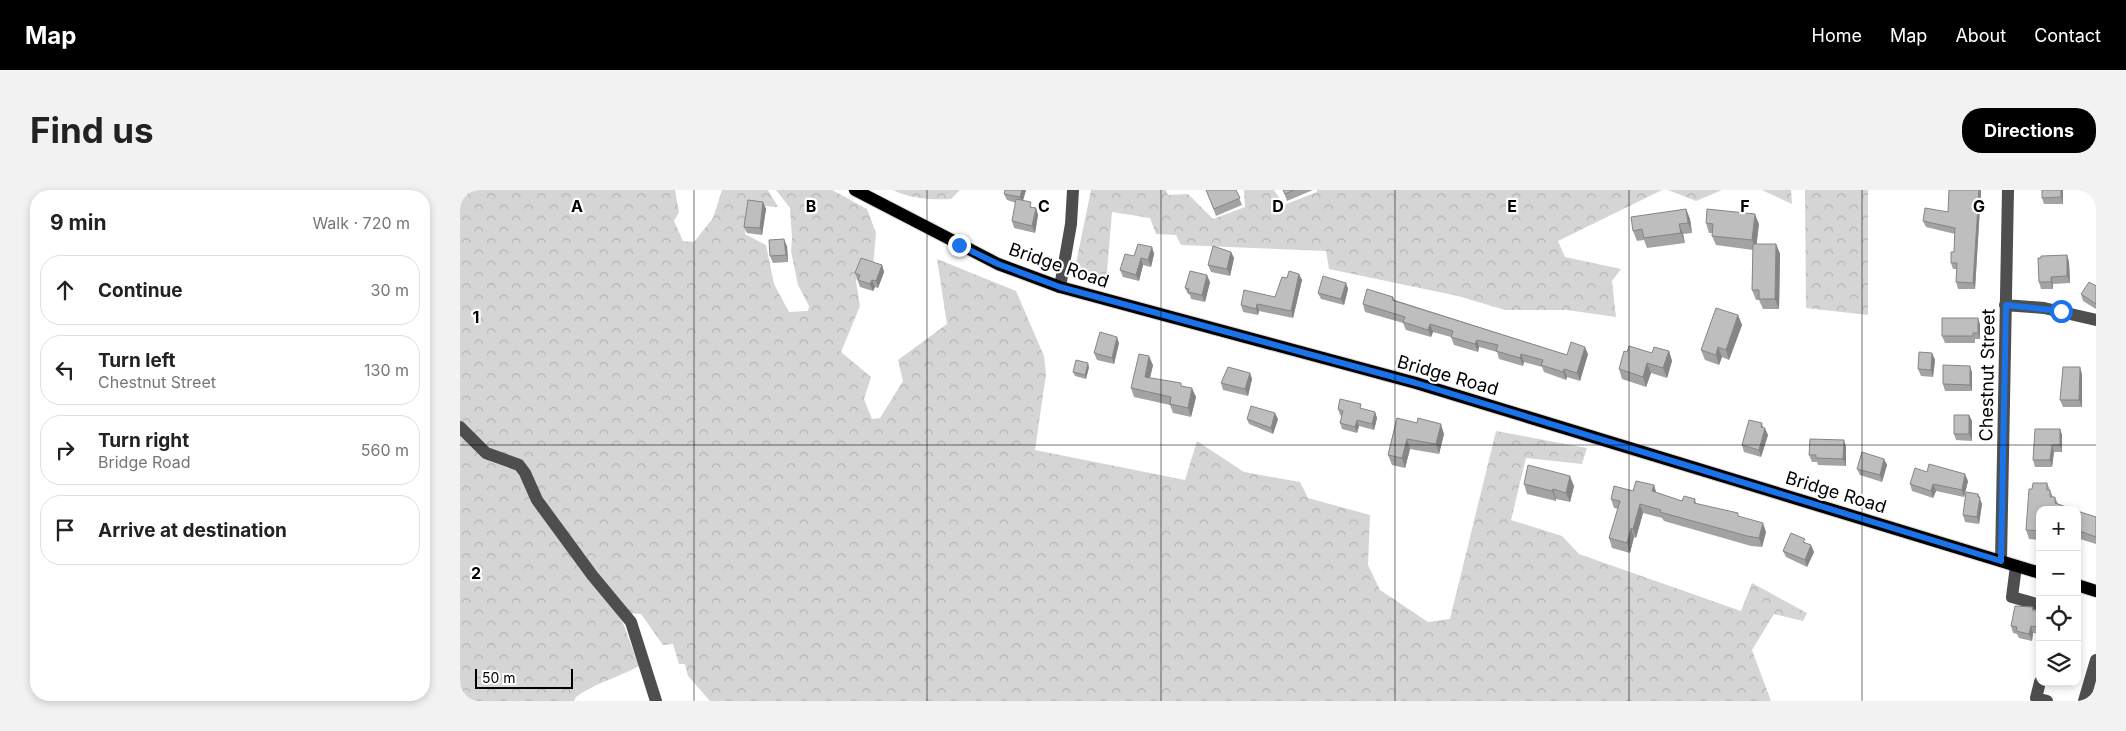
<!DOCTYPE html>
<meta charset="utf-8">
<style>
body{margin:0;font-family:Inter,sans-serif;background:#f2f2f2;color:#222}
.controls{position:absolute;right:15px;bottom:15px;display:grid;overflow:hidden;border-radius:10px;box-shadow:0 2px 8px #0003}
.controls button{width:45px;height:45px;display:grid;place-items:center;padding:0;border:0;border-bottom:1px solid #e0e0e0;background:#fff;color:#222;font:25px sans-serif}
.scale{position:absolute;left:15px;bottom:12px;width:98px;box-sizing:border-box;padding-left:5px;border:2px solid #000;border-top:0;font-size:14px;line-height:18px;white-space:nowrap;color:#000;-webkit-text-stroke:4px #fff;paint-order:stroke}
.stop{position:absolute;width:15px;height:15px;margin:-11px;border:4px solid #1a73e8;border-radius:50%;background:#fff}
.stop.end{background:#1a73e8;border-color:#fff;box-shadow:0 1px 5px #0008}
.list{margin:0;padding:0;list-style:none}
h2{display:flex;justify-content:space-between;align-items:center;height:65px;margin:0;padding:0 20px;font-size:21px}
h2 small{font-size:16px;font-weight:400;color:#767676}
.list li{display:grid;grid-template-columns:32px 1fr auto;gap:15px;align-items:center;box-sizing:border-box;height:70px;margin:0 10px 10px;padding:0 10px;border:1px solid #e0e0e0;border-radius:20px}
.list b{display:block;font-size:19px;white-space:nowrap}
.list p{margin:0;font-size:16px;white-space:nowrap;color:#767676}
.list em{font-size:16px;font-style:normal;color:#767676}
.icon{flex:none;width:28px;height:28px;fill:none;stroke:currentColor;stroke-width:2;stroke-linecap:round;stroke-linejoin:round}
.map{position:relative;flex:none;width:1636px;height:511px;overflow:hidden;border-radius:20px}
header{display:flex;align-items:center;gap:30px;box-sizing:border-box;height:70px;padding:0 25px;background:#000;color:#fff}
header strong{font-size:24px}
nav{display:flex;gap:28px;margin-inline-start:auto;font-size:18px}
.intro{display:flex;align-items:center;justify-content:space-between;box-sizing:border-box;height:120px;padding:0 30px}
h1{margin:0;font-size:35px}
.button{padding:12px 22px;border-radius:20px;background:#000;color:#fff;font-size:18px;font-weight:700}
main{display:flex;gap:30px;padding:0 30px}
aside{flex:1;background:#fff;border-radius:20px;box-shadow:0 2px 8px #0003}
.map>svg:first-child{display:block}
</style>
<header>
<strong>Map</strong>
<nav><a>Home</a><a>Map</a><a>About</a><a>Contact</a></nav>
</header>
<div class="intro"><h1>Find us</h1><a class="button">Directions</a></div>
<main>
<aside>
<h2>9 min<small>Walk · 720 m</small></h2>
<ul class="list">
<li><svg class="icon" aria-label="ahead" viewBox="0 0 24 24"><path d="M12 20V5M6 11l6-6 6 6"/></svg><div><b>Continue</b></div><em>30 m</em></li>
<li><svg class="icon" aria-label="left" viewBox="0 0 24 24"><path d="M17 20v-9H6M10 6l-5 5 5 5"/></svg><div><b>Turn left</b><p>Chestnut Street</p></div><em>130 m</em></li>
<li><svg class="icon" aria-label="right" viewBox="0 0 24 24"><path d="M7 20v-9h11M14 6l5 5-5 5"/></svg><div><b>Turn right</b><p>Bridge Road</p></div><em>560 m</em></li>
<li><svg class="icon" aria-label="arrive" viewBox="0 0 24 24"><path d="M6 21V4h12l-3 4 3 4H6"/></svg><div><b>Arrive at destination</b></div></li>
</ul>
</aside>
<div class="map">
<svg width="1636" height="511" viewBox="0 0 1636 511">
<defs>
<pattern id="forest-crowns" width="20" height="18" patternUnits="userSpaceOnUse" patternTransform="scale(1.25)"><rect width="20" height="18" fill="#d5d5d5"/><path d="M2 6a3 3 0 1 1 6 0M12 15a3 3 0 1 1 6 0" fill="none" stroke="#b5b5b5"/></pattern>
</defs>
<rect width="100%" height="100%" fill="#fff"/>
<path fill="url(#forest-crowns)" d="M0 0H215L219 22 214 31 223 51 234 52 253 28 262 0H308L318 17 289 15 285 44 306 55 314 94 329 122 348 121 349 116 338 95 331 61 332 48 330 18 316 0H372L407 19 416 43 413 76 402 73 396 91 400 116 381 162 411 187 404 209 412 229 420 228 443 191 438 170 487 134 477 69 556 101 584 166 586 184 575 260 725 290 737 251 784 282 840 292 848 308 910 325 908 375 920 400 968 432 990 429 1036 241 1127 258 1122 274 1066 268 1051 330 1102 346 1119 364 1281 421 1292 393 1347 423 1343 431 1314 424 1292 460 1311 511H250L228 486 225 474H219L213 454 203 455 181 424 166 423 77 304 70 286 28 261 0 231Z
M433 0H500L491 9C471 10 451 9 433 0Z
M631 0H706L708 5 728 4 753 29 785 17 784 0H814L824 15 857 2V0H1202L1098 51 1105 67 1161 79 1152 91 1156 127 1107 120H1045L998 106 869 79 866 61 721 55 716 45 696 44 690 28 652 22 646 93 614 83Z
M1208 0H1262L1236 11Z
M1302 0H1331L1332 14Z
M1345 0H1408V125L1346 118Z
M0 244 55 280 160 425 179 476C157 488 137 492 116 507L114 511H0Z"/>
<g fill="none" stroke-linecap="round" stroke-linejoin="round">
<g stroke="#dbdbdb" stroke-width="14">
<path id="major" d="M395 0 538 74 600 97 956 193 1580 383
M1617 395 1636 401"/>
</g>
<path stroke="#4e4e4e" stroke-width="12" d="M600 97 611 34 613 0
M1545 115 1584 118 1636 130
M0 237 26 263 59 275 65 283 77 310 132 385 171 432 196 511
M1541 371 1548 0
M1556 376 1552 407 1580 415
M1580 492 1576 508 1587 511
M1624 511 1636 470"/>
<use href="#major" stroke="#000" stroke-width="12"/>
</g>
<path fill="#a3a3a3" d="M566 0 563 10 573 18H576L578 25 575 43 554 38 552 31 556 13 547 10 544 4Z
M746 0H776L782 15 756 26Z
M823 0H853L827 11Z
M1489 0H1521V1L1515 99H1498L1496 92 1497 79H1493L1491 73 1494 62 1495 44 1466 37 1463 31 1488 22Z
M1582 0H1603V14H1584L1582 8Z
M303 12 306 19 302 45 287 43 284 37Z
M1226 19 1230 29 1232 43 1223 44 1225 53 1187 58 1184 50 1177 51 1173 41Z
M1246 33 1299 34 1296 54H1316L1320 64 1319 119H1303L1299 110H1296L1292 100 1293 60 1256 55 1252 46V43H1249Z
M327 56 328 72 313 73 310 66Z
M692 57 694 64 691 77 683 75 679 91 663 87 660 80 674 66Z
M771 62 774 68 770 86 751 82 748 75Z
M1607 65 1609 72 1610 93 1593 94V99H1581L1579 92Z
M422 75 424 82 418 98 415 97 413 101 400 97 395 83Z
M839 84 842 90 833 128 799 121 798 125 783 122 781 115 815 107 827 88Z
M750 92 745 112 731 109 730 105 728 104 725 98Z
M886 93 888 99 884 115 861 109 858 103Z
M1636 96V119L1623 111 1621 104Z
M933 107 935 110 1107 165 1128 164 1120 191 1107 187 1106 190 1084 182 1082 177 1064 172 1063 176 1039 169 1037 162 1019 157 1018 162 994 155 991 147 973 142 971 147 946 140 943 133 905 122 903 114Z
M1278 125 1282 135 1269 170 1262 167 1259 175 1245 170 1241 160Z
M1518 128 1520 135V149H1515V153H1485L1482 146Z
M659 153 654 174 637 170 634 163Z
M1209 161 1212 171 1207 188 1191 183 1186 197 1162 189 1159 179 1192 163Z
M1472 163 1475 170 1473 187 1461 186 1458 179Z
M693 175 690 188 722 196 736 207 731 227 713 223 710 215 674 207 671 198Z
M1510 176 1512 183V201H1485L1483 194Z
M629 177 626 189 615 186 613 182Z
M790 183 792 189 788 206 763 200 761 193Z
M1622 184V217H1603L1600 210Z
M878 219H902L915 222 917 228 914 240 899 236 897 243 882 239 880 233 882 226 880 225Z
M1509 225 1512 231V251L1496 250 1494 244Z
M937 228 984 244 979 264 950 259 945 278 932 275 928 265Z
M787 229H818L813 244 789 234Z
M1302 233 1303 237 1308 245 1301 267 1284 262 1282 255Z
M1600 239 1602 245V262H1594L1592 277H1575L1573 270Z
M1386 257V276L1358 275 1357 272H1352L1349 265Z
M1424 269 1427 275 1422 292 1400 285 1397 279Z
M1467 282 1508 291 1504 307 1476 301 1473 308 1452 301 1450 294Z
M1587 293 1593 307H1595L1598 314 1580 320V350L1569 349 1566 340 1572 299Z
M1064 294 1114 296 1110 312 1096 309V311L1067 304Z
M1194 295 1196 303 1222 311 1235 309 1236 313 1280 327 1306 342 1302 357 1291 356 1204 331 1202 328 1183 323 1176 348 1174 347 1170 363 1152 358 1149 348 1158 319 1154 318 1151 309 1173 301Z
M1518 304 1522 314 1519 334 1505 332 1503 325Z
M1617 321 1636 327V354L1617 348Z
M1346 353 1354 362 1347 377 1326 367 1323 361Z
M1573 417 1578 444 1573 443 1572 451 1559 448 1557 444 1553 443 1551 436Z"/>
<path fill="#858585" d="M562 0H566L562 14 560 7Z
M1519 0H1521V1L1515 99 1513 93Z
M1601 0H1603V14L1601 7Z
M303 12 306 19 302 45 300 38Z
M576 18 578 25 575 43 572 36Z
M1226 19 1230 29 1232 43 1228 33Z
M1295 24 1299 34 1296 60 1292 50Z
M1219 34 1223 44 1225 53 1221 43Z
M324 49 327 56 328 72 326 65Z
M1316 54 1320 64 1319 119 1315 109Z
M692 57 694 64 691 77 688 70Z
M771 62 774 68 770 86 767 79Z
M1607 65 1609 72 1610 93 1607 86Z
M681 68 683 75 679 91 676 85Z
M422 75 424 82 418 98 416 91Z
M839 84 842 90 833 128 831 121Z
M747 85 750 92 745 112 742 105Z
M1591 87 1593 94V99L1591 92Z
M412 90 415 97 413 101 410 94Z
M886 93 888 99 884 115 881 109Z
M797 114 799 121 798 125 796 119Z
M1278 125 1282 135 1269 170 1266 160Z
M1518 128 1520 135V149L1518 143Z
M970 134 973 142 971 147 968 140Z
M657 147 659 153 654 174 652 168Z
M1017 150 1019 157 1018 162 1015 154Z
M1125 157 1128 164 1120 191 1117 183Z
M1258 157 1262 167 1259 175 1256 165Z
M1209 161 1212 171 1207 188 1203 178Z
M1472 163 1475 170 1473 187 1471 180Z
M1061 164 1064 172 1063 176 1060 168Z
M689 166 693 175 688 196 685 187Z
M628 173 629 177 626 189 625 185Z
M1187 173 1191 183 1186 197 1183 187Z
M1510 176 1512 183V201L1510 195Z
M1620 177 1622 184V217L1619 210Z
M1104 179 1107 187 1106 190 1103 182Z
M790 183 792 189 788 206 785 199Z
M732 198 736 207 731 227 728 218Z
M915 222 917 228 914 240 912 234Z
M815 223 818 229 813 244 811 238Z
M1509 225 1512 231V251L1509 244Z
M897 230 899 236 897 243 895 237Z
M981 234 984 244 979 264 976 254Z
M1305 238 1308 245 1301 267 1299 260Z
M1600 239 1602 245V262L1600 255Z
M947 249 950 259 945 278 942 268Z
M1384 250 1386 257V276L1383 269Z
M1592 255 1594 262 1592 277 1590 270Z
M1424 269 1427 275 1422 292 1420 285Z
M1505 284 1508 291 1504 307 1502 300Z
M1110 286 1114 296 1110 312 1106 303Z
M1473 294 1476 301 1473 308 1471 301Z
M1194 295 1197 305 1192 301Z
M1093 299 1096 309V311L1092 301Z
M1518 304 1522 314 1519 334 1517 327Z
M1180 314 1183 323 1176 348 1173 339Z
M1303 333 1306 342 1302 357 1299 348Z
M1171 338 1174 347 1170 363 1167 353Z
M1351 355 1354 362 1347 377 1345 370Z
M1579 422 1580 424V436L1578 444 1576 437Z
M1571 436 1573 443 1572 451 1569 444Z"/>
<path fill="#bebebe" stroke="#858585" d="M545 0H562L560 7 544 4Z
M746 0H776L780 8 754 19Z
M823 0H834L825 4Z
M1489 0H1519L1513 93 1496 92 1497 73H1491V62H1494L1495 38 1463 31 1465 18 1488 22Z
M1582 0H1601V7L1582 8Z
M556 9 571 12 570 17 576 18 572 36 552 31Z
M288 10 303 12 300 38 284 37Z
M1226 19 1228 33 1219 34 1221 43 1184 48 1182 39 1173 41 1171 27Z
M1247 19 1295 24 1292 50 1252 46 1253 34 1246 33Z
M324 49 326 65 310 66 309 50Z
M678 54 692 57 688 70 681 68 676 85 660 80 665 64 674 66Z
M1293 54H1316L1315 109H1299V100H1292Z
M753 56 771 62 767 79 748 75Z
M1607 65V86L1591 87V92H1579L1578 68H1581V66Z
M401 68 422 75 416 91 412 90 410 94 398 90 400 85 395 83Z
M730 81 747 85 742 105 728 102 729 99 725 98Z
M829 81 839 84 831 121 797 114 796 119 781 115 784 100 815 107 822 87 827 88Z
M863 86 886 93 881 109 858 103Z
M1629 92 1636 96V114L1621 104Z
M907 99 933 107 932 110 1107 165 1111 152 1125 157 1117 183 1104 179 1103 182 1081 175 1083 170 1061 164 1060 168 1036 161 1038 155 1017 150 1015 154 991 147 993 141 970 134 968 140 943 132 945 127 903 114Z
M1256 118 1278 125 1266 160 1258 157 1256 165 1241 160Z
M1482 128H1518V143H1513V146H1482Z
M640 142 657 147 652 168 634 163Z
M1169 156 1192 163 1194 157 1209 161 1203 178 1187 173 1183 187 1159 179 1164 161 1167 162Z
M1459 162 1472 163 1471 180 1458 179Z
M679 164 689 166 685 187 721 193V196L732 198 728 218 710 214 711 207 671 198Z
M616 170 628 173 625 185 613 182Z
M1483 175 1510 176V195L1483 194Z
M768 177 790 183 785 199 761 193Z
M1603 177H1620L1619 210H1600Z
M880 209 901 214 900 218 915 222 912 234 897 230 895 237 880 233 883 221 878 219Z
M791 216 815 223 811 238 787 229Z
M1494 225H1509V244H1494Z
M937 228 957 233 958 228 981 234 976 254 947 249 942 268 928 265Z
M1289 230 1302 233 1301 237 1305 238 1299 260 1282 255Z
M1575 239H1600V255H1592L1590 270H1573Z
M1350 249 1384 250 1383 269 1356 268V265H1349Z
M1402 262 1424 269 1420 285 1397 279Z
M1469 274 1505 284 1502 300 1473 294 1471 301 1450 294 1455 278 1467 282Z
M1068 275 1110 286 1106 303 1093 299 1092 301 1064 294Z
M1176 291 1194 295 1192 301 1222 311 1224 306 1235 309 1234 313 1278 323V326L1303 333 1299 348 1287 346 1200 322 1201 320 1180 314 1173 339 1171 338 1167 353 1149 348 1160 311 1151 309 1154 296 1173 301Z
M1573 293H1587V300H1590V307H1595V313L1615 320H1580V341L1566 340 1569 299H1572Z
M1506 302 1518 304V307H1520L1517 327 1503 325Z
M1617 321 1636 327V347L1617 340Z
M1331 343 1345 349 1343 352 1351 355 1345 370 1323 361Z
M1555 416 1573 417 1572 420 1579 422 1576 437 1571 436 1569 444 1556 441 1557 437 1551 436Z"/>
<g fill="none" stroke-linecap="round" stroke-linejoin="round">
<path stroke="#1a73e8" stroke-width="6" d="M499 55 538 74 600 97 956 193 1541 371 1546 115 1601 121"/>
</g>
<path fill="none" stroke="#000" stroke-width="1" stroke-opacity="0.55" d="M234 0V511M467 0V511M701 0V511M935 0V511M1169 0V511M1402 0V511M0 255H1636"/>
<g text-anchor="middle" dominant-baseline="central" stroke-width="4.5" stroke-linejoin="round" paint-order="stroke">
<g font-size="18" fill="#000" stroke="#fff">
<text transform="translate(599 75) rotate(19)">Bridge Road</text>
<text transform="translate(988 185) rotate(16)">Bridge Road</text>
<text transform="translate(1527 185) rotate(-89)">Chestnut Street</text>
<text transform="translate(1376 302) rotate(17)">Bridge Road</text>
</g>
</g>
<g font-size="16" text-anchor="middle" font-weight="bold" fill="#000" stroke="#fff" stroke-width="4.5" stroke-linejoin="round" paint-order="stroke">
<text x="117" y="22">A</text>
<text x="351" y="22">B</text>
<text x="584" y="22">C</text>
<text x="818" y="22">D</text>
<text x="1052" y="22">E</text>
<text x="1285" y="22">F</text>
<text x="1519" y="22">G</text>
<text x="16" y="133">1</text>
<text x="16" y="389">2</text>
</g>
</svg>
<div class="controls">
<button>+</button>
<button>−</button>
<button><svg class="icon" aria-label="locate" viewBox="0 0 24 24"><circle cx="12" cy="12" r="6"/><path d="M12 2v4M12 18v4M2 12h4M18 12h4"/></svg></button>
<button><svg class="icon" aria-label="layers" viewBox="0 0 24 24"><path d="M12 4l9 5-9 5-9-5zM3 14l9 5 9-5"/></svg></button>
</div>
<div class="scale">50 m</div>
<div class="stop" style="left:1601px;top:121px"></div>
<div class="stop end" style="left:499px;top:55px"></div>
</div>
</main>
